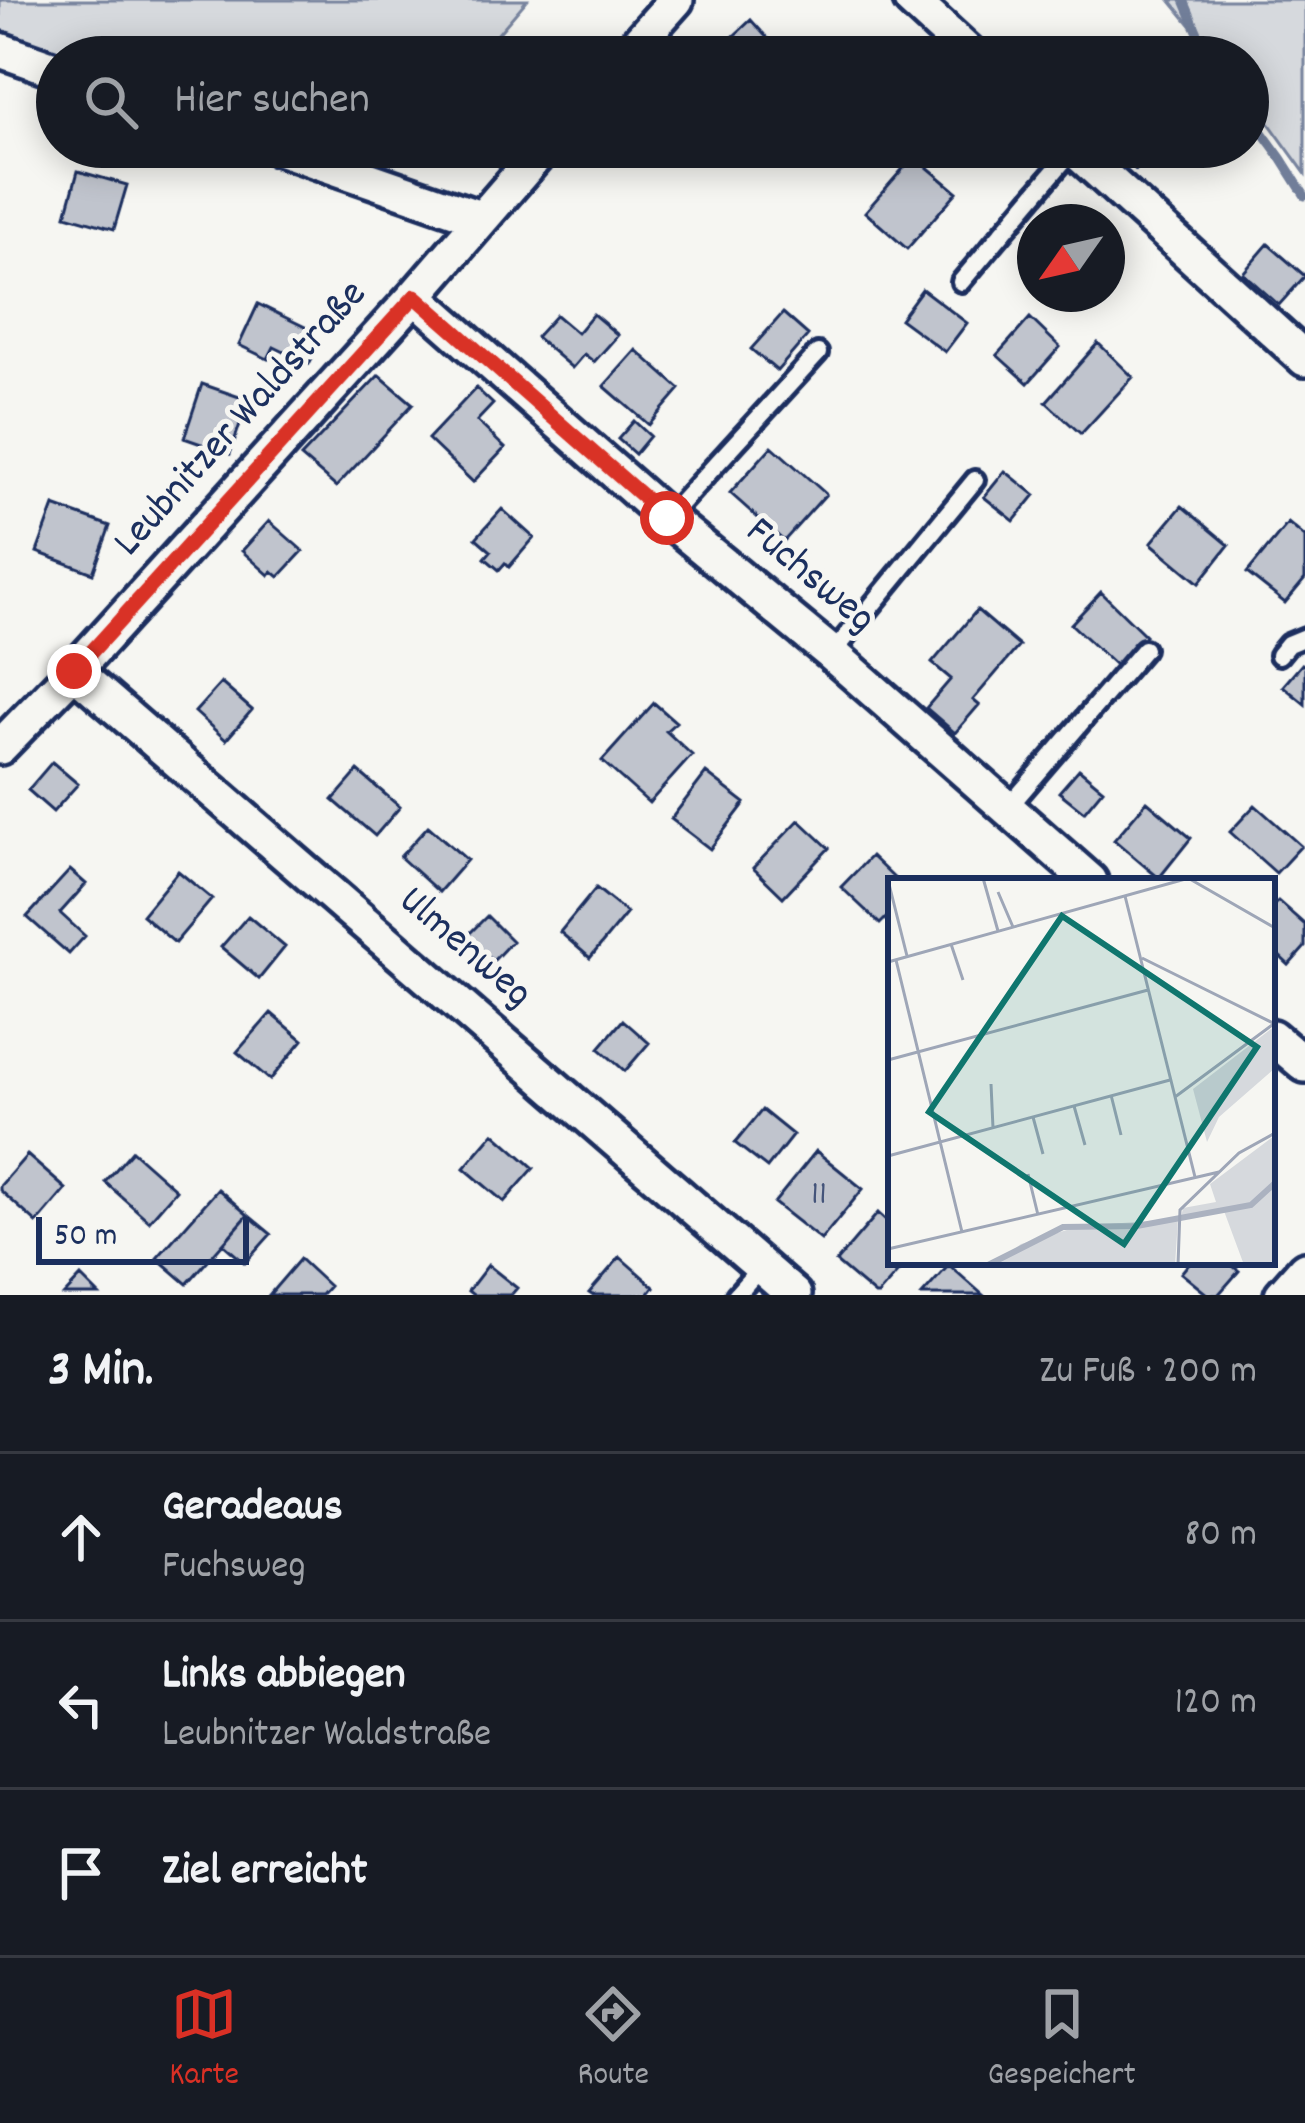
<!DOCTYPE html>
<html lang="de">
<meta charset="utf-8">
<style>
body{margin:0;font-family:Dekko,sans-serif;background:#20242c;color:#f1f3f6}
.compass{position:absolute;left:1017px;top:204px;width:108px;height:108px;border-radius:50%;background:#171b24;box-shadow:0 6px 30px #0003;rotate:236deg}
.scale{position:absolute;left:36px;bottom:30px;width:213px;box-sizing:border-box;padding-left:12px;border:6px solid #1b2f5e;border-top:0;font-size:33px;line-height:42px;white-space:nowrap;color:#1b2f5e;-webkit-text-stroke:9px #f6f6f2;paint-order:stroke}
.stop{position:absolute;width:36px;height:36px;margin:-27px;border:9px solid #d93025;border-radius:50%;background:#fff}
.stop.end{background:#d93025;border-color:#fff;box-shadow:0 3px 12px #0008}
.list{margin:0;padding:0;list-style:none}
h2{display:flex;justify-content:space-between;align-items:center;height:156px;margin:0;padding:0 48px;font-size:51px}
h2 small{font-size:39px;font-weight:400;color:#9ea1a6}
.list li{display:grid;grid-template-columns:78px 1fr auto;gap:36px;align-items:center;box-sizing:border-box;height:168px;padding:0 48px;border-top:3px solid #363941}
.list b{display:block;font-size:45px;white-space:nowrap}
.list p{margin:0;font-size:39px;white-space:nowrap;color:#9ea1a6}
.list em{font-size:39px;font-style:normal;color:#9ea1a6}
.icon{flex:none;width:66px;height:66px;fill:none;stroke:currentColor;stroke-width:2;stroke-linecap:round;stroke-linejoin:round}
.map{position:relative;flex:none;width:1305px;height:1295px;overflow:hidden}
.search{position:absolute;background:#171b24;box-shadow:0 6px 30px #0003;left:36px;right:36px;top:36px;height:132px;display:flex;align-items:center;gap:30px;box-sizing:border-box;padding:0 42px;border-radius:66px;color:#9ea1a6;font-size:45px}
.sheet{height:660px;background:#171b24}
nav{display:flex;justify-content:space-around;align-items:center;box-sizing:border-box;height:168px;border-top:3px solid #363941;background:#171b24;font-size:33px;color:#9ea1a6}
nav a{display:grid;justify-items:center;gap:6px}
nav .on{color:#d93025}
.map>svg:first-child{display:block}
</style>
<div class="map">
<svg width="1305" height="1295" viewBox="0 0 1305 1295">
<rect width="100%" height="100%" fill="#f6f6f2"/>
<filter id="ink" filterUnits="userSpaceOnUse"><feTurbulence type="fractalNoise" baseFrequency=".00833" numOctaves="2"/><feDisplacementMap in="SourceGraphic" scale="24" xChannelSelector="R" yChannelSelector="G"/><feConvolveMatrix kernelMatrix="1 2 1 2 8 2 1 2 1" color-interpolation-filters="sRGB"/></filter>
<g filter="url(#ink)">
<path fill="#d6d9dd" stroke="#78849e" stroke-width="3" d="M0 0H527L478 57H70L0 33Z
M1170 0H1305V173L1248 94V57H1217Z"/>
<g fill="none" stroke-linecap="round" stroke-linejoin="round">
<path stroke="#717e99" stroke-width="9" d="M1184 0 1208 57
M1248 113 1281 158 1305 196"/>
</g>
<path fill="#c0c4cd" stroke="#1b2f5e" stroke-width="3" d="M751 20 770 41 752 57H731L722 47Z
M116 147H148L143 164 114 155Z
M1111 147H1156L1136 170Z
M914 156 957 192 907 249 865 212Z
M78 171 127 185 114 229 66 215Z
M1268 244 1305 276 1279 305 1243 273Z
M922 289 967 323 945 352 900 319Z
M258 304 311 330 307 338 319 344 309 364 274 347 268 359 239 345Z
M783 313 808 335 777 371 751 349Z
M593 314 618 335 594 362 584 354 572 368 536 337 556 315 577 333Z
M1030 318 1060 347 1028 383 997 355Z
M1098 343 1133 377 1081 434 1046 402Z
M636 350 680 389 649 425 604 386Z
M379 375 413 404 336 487 301 457Z
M202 384 248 400 230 454 184 438Z
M476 388 493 404 477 421 505 448 473 482 428 439Z
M634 421 650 436 635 454 618 439Z
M772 446 826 494 784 541 730 493Z
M1005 471 1035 495 1014 521 984 497Z
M54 506 110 526 93 573 37 552Z
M1182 506 1229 545 1199 583 1151 543Z
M502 509 534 538 509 567 505 563 499 570 485 558 491 551 476 538Z
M269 521 303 551 279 577 272 571 269 575 242 551Z
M1288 523 1305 537V579L1285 603 1247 573Z
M1101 592 1145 635 1116 666 1071 624Z
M977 610 1019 646 973 700 979 705 955 733 926 708 951 679 932 663Z
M1302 664 1305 666V704L1283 686Z
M221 683 252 710 226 740 195 712Z
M654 703 676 722 666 731 692 755 649 803 602 761Z
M52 762 78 784 53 812 28 790Z
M1079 769 1103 789 1084 812 1059 792Z
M358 771 400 807 375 836 333 800Z
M706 773 745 803 710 849 671 819Z
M1147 801 1191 838 1159 878 1114 840Z
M1255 805 1301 846 1276 873 1230 832Z
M799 820 829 848 783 897 753 868Z
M428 826 467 860 439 892 400 857Z
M871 856 897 881H891V913L880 924 841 887Z
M70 870 86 884 60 913 85 936 69 954 27 917Z
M178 871 212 899 175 943 142 915Z
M596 888 627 913 590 958 560 932Z
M1278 901 1305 925V947L1289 965 1272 949V907Z
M248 916 285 947 259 979 221 947Z
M487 916 512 941 493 961 467 936Z
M271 1013 303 1040 270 1080 237 1052Z
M623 1020 649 1043 625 1071 599 1048Z
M762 1110 793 1135 767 1168 735 1143Z
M494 1133 534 1168 504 1202 464 1168Z
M132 1151 176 1190 149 1221 105 1182Z
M816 1151 863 1189 821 1240 774 1203Z
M27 1155 66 1189 37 1223 0 1190V1186Z
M218 1189 248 1215 187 1284 157 1258Z
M878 1213 891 1225V1262H907L878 1295H875L836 1262Z
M248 1215 271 1234 245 1263 223 1244Z
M620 1257 654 1287 648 1295H592L589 1293Z
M300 1259 329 1286 321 1295H269Z
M1190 1262H1228L1239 1271 1218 1295H1208L1181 1273Z
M488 1265 517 1288 511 1295H473L468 1291Z
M949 1265 983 1295H922Z
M81 1277 99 1295H64Z"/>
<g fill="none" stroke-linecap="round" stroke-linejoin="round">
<g stroke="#1b2f5e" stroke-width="26">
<path id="lane" d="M961 282 1074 148
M667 518 818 353
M832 654 975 480
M1279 655 1288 644 1305 637
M1006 810 1144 649
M736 1295 761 1267"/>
</g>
<g stroke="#1b2f5e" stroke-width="42">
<path id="street" d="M911 0 973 57
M0 50 57 70
M625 57 676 0
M276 147 480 218
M1072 147 1305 359
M415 296 667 518 832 654 1090 881
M74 671 794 1295
M0 747 74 671 415 296 544 147
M1272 1037 1305 1065
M1282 1295 1305 1269"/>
</g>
<use href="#lane" stroke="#f6f6f2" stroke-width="16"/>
<use href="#street" stroke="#f6f6f2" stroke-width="33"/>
</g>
</g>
<g fill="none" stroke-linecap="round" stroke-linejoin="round" filter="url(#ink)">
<path stroke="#d93025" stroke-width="15" d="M74 671 415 296 667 518"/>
</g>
<g text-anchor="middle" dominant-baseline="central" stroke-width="10" stroke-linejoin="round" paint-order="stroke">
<g font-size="36" fill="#44547a">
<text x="819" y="1196">11</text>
</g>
<g font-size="42" fill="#1b2f5e" stroke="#f6f6f2">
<text transform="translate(242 420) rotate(-48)">Leubnitzer Waldstraße</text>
<text transform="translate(809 577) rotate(40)">Fuchsweg</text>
<text transform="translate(464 949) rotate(41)">Ulmenweg</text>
</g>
</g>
<g transform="translate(888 878)">
<rect width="387" height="387" fill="#f6f6f2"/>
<path d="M387 148V190L331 239 319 264 305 211ZM386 258 387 387H356L336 333 293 340 295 330 328 324 322 306ZM290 341 287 387H105L133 366 192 348Z" fill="#d6d9dd"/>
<path fill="none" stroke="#abb2c0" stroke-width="6" d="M100 387 175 349 249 348 363 327 387 305"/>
<path fill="none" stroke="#9ea6b7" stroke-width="3" d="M95 0 110 53M300 0 387 50M0 2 19 78M110 14 125 49M237 18 307 299M63 66 75 102M254 80 387 146M8 82 74 354M0 84 301 0M0 182 260 112M103 206 105 250M223 217 233 257M287 219 387 145M186 228 197 267M145 239 155 276M0 278 282 202M140 296 150 337M0 371 331 294M290 387 292 332 351 275 387 255"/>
<path fill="#0f766e" fill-opacity="0.15" stroke="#0f766e" stroke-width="6" d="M174 38 369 169 236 366 41 234Z"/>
<rect width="387" height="387" fill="none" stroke="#1b2f5e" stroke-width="6"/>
</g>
</svg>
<svg class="compass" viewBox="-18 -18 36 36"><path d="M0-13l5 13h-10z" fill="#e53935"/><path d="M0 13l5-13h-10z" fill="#9ea1a6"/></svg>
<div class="scale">50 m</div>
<div class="stop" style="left:667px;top:518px"></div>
<div class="stop end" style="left:74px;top:671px"></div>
<div class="search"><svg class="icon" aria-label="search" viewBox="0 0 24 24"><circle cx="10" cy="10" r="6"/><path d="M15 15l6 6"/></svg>Hier suchen</div>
</div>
<section class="sheet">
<h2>3 Min.<small>Zu Fuß · 200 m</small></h2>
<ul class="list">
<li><svg class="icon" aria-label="ahead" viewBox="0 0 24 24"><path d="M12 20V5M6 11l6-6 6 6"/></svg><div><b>Geradeaus</b><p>Fuchsweg</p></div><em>80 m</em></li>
<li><svg class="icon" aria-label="left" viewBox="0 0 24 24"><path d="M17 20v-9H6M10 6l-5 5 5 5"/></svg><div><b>Links abbiegen</b><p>Leubnitzer Waldstraße</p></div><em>120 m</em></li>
<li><svg class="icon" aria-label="arrive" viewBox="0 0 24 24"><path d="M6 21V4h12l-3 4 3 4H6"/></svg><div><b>Ziel erreicht</b></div></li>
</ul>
</section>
<nav>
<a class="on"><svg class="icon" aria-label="map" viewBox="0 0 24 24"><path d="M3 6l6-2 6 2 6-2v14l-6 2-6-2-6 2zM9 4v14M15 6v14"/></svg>Karte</a>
<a><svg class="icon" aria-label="directions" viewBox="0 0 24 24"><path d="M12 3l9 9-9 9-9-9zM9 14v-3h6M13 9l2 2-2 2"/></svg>Route</a>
<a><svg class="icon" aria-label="saved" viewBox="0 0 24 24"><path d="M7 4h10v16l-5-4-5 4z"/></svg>Gespeichert</a>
</nav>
